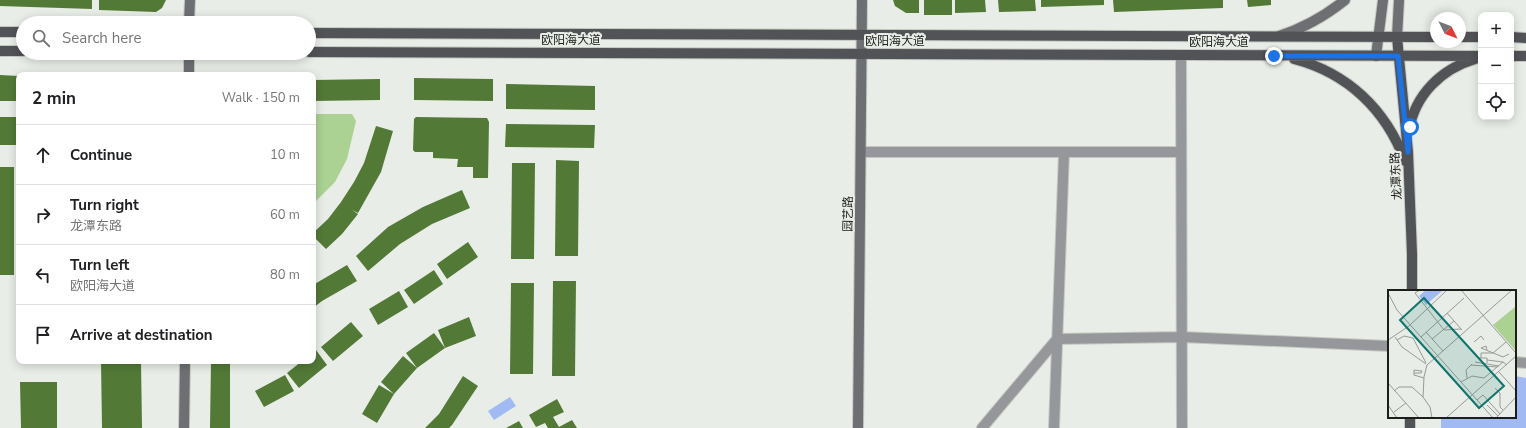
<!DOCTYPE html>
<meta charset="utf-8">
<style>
body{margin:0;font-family:"Nunito Sans","Noto Sans SC",sans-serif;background:#f6f6f6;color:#202124}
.controls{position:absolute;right:12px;top:12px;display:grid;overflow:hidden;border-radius:8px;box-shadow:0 2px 10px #0003}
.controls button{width:36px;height:36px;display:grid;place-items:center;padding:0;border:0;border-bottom:1px solid #e0e0e0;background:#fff;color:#202124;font:20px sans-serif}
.compass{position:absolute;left:1430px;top:12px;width:36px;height:36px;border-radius:50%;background:#fff;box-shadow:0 2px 10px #0003;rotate:132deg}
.stop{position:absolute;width:12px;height:12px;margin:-9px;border:3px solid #1a73e8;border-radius:50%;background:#fff}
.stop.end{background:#1a73e8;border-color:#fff;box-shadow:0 1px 4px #0008}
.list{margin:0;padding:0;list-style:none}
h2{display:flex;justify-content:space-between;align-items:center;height:52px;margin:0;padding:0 16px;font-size:17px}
h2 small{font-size:13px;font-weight:400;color:#757577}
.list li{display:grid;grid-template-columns:26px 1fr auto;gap:12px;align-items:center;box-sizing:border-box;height:60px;padding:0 16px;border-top:1px solid #e0e0e0}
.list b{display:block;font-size:15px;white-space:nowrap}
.list p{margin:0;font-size:13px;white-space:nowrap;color:#757577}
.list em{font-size:13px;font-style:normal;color:#757577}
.icon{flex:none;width:22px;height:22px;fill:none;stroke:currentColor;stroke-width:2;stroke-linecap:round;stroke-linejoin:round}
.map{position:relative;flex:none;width:1526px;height:428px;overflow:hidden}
.search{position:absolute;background:#fff;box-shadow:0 2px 10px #0003;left:16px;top:16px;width:300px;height:44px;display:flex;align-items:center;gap:10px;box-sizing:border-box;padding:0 14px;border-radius:22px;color:#757577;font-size:15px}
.panel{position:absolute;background:#fff;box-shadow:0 2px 10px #0003;left:16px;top:72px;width:300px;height:292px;border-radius:8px}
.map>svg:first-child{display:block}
</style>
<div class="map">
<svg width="1526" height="428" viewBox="0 0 1526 428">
<rect width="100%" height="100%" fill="#e9ede7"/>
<path fill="#abd193" d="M313 114H352L356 121 347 159 335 182 313 204Z"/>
<path fill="#a1baf3" d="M1515 376 1526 378V428H1441V417H1515Z
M510 397 516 406 494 420 488 411Z"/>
<path fill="#527936" d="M0 0H92V9L0 6Z
M99 0H166L162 8 156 12 99 10Z
M893 0H919V13H906L895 6Z
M924 0H952V15H924Z
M955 0H985L986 12 955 13Z
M998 0H1035L1036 11 999 12Z
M1041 0H1104V5L1041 7Z
M1113 0H1223V8L1114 12Z
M1247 0H1271V5L1248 7Z
M0 75 19 76V101H0Z
M414 78 493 79V101L414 100Z
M380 79V100L313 101V80Z
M506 84 595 86V110L506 109Z
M0 117H19V145H0Z
M416 117 487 118 489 122 488 178H473V167H457L458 159 433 158V152H415L413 150 414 119Z
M506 124 595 125 594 148 505 147Z
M376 126 393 131 381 172 358 213 352 210 358 214 342 234 326 249 313 236V233L328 219 341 202 354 182 364 163Z
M556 160 579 161 578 256H555Z
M512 163H535L534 259H511Z
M0 167H14V275H0Z
M462 190 470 208 432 224 400 244 368 271 356 256 388 227 423 207Z
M468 242 478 257 447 279 437 264Z
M347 265 357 281 322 301 313 308V285Z
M434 270 443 284 414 304 404 290Z
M553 281H576L575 376H552Z
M511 283H534L533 374H510Z
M399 291 408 307 378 325 369 309Z
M469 317 476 336 445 348 438 330Z
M351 322 363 336 333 361 321 347Z
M434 333 445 348 417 368 406 353Z
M316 350 327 365 299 388 287 373 302 361H313V352Z
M403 356 417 368 394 394 377 423 362 414 379 385 394 394 381 382Z
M101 361H141L142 428H102Z
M211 361H230V428H210Z
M285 375 294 391 264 407 255 391Z
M463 376 478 386 452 425 449 428H425L439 414Z
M20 382H57V428H21Z
M557 399 564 412 553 417 559 427 572 420 577 428H548L545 423 536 427 529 415Z
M519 421 523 428H506Z"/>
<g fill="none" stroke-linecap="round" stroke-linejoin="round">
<g stroke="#c4c8c2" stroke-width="12">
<path id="street" d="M1181 55 1182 428
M861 152H1181
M1515 362 1526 363
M982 428 1057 339 1182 337 1389 346
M1054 428 1064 152"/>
</g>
<g stroke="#c4c8c2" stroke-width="12">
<path id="secondary" d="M189 23 190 0
M1279 36C1304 28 1325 16 1345 0
M1397 37 1399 0
M1376 56 1383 0
M189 75V53
M184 428 185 361
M858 428 862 0"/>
</g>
<g stroke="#c4c8c2" stroke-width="12">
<path id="primary" d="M0 32H23
M309 33 1436 37
M1397 37 1408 152 1412 254V291
M1460 37H1481
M1511 37 1526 38
M0 51H23
M309 52 1481 56
M1511 56H1526
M1294 59C1348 73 1386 110 1405 161
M1409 130C1415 95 1441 69 1475 59
M1410 428V417"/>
</g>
<use href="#street" stroke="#96979a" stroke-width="10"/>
<use href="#secondary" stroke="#6e6f73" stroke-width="10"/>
<use href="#primary" stroke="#515357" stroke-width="10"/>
</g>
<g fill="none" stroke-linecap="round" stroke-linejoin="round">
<path stroke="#1a73e8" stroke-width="5" d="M1274 56H1398L1408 152 1410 127"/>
</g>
<g text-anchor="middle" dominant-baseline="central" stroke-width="4" stroke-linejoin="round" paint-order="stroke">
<g font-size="12" fill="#1c1e1c" stroke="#e9ede7">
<text x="571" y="40">欧阳海大道</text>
<text x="895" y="41">欧阳海大道</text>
<text x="1219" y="42">欧阳海大道</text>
<text transform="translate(1396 176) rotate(-93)">龙潭东路</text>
<text transform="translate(848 214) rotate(-89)">园艺路</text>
</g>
</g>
<g transform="translate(1388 290)">
<rect width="128" height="128" fill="#e9ede7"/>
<path d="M127 17H128V61L105 35Z" fill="#abd193"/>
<path d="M38 0H54V1L38 15 31 6Z" fill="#a1baf3"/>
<path fill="none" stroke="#979a96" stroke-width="1" d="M32 0 27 3 56 40 73 39M73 0 128 63M0 3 9 20 105 128M59 23 74 40M38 42 55 61M7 47 14 57 38 74M33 47 76 8M44 49 66 31M0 50 21 36 59 0M9 50 16 46 25 48 38 73M86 52 93 46 96 50M99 60 98 56 93 58 115 67 121 64M85 63 90 68H99V73M93 68V63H105L118 52M99 70 115 72M87 72 111 76M83 75 109 77M111 82 128 101M26 83H33L34 81 26 80V85L36 88M79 88 78 80 84 74M73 92 84 86 96 88 115 72 119 75M0 93 31 128M107 98 112 103V117L115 120M6 101 11 97H24L35 107M89 110 95 105 112 124M0 115 9 128M99 115 110 126M6 122 18 113M44 128 42 117 35 107 36 87 39 75 124 0M58 128 128 66M108 128 128 107"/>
<path fill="#0f766e" fill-opacity="0.15" stroke="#0f766e" stroke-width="2" d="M36 8 116 96 91 118 12 30Z"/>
<rect width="128" height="128" fill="none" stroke="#1c1e1c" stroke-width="2"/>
</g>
</svg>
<div class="controls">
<button>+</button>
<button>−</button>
<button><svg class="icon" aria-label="locate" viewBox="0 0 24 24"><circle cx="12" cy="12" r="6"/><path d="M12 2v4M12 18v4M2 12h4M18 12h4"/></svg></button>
</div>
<svg class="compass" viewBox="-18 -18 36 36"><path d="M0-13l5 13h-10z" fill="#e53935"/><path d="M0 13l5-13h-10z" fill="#757577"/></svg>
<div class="stop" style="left:1410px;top:127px"></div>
<div class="stop end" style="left:1274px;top:56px"></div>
<div class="search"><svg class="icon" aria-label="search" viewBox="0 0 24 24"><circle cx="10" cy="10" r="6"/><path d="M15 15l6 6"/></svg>Search here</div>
<section class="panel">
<h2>2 min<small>Walk · 150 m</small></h2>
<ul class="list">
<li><svg class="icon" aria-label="ahead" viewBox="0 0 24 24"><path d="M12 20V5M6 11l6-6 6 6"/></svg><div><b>Continue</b></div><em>10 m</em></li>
<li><svg class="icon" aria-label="right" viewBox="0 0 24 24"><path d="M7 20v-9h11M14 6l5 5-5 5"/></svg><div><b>Turn right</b><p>龙潭东路</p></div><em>60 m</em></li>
<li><svg class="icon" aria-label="left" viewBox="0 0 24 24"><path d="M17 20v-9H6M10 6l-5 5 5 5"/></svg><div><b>Turn left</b><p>欧阳海大道</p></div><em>80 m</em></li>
<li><svg class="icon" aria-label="arrive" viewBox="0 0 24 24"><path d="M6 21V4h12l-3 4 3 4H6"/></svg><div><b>Arrive at destination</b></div></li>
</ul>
</section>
</div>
